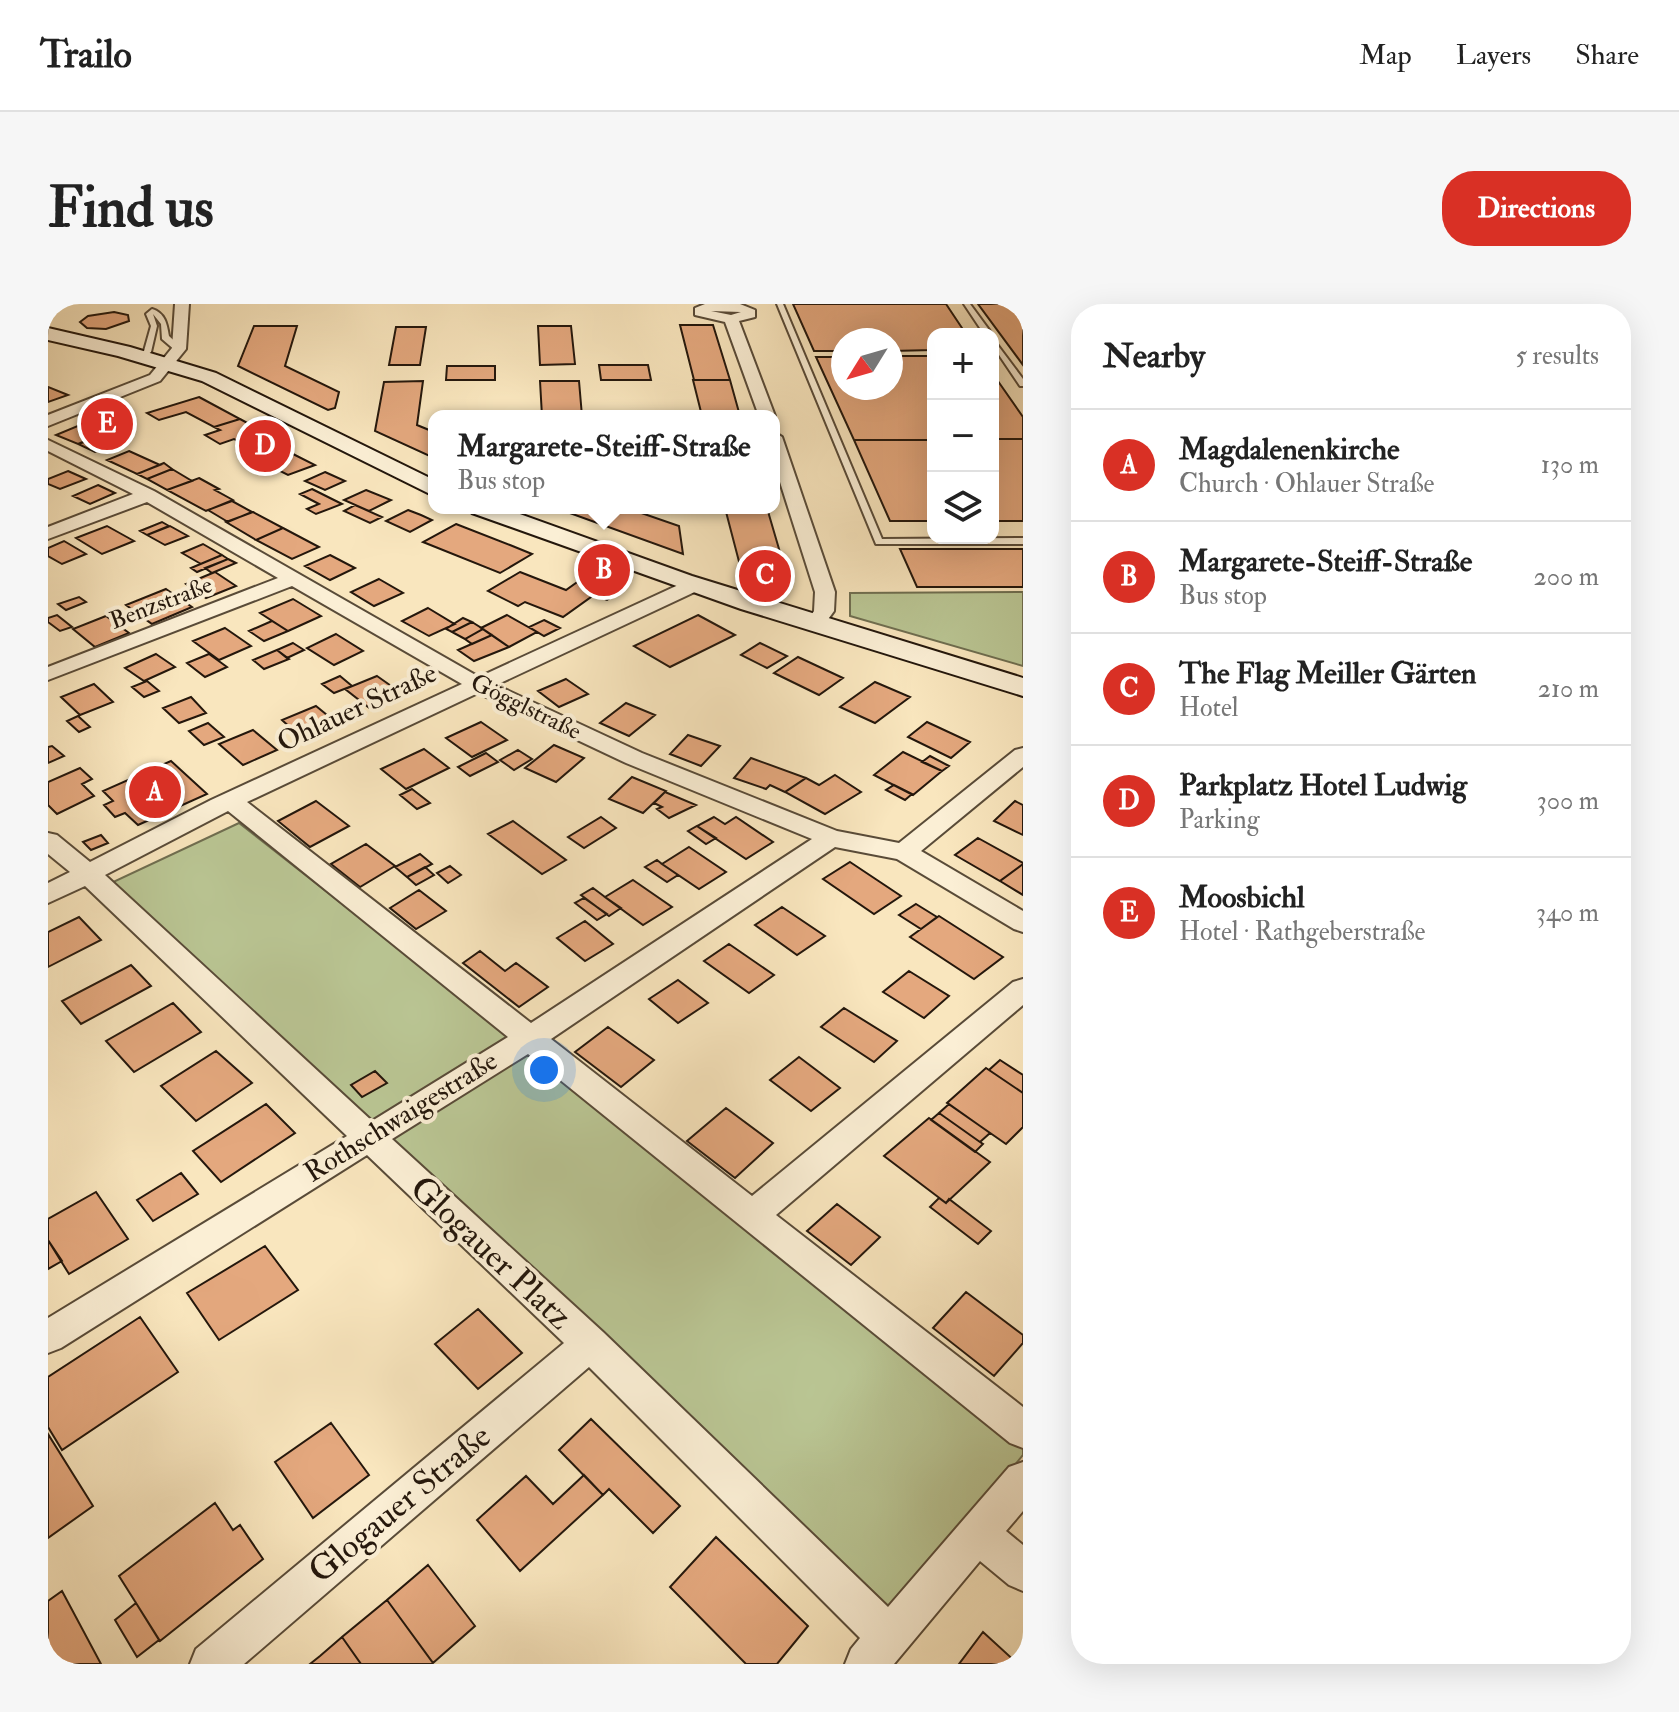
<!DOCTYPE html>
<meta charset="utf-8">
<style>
body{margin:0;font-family:"IM FELL Double Pica",serif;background:#f6f6f6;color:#222}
.controls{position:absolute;right:24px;top:24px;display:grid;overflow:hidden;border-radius:16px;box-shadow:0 8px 32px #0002}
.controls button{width:72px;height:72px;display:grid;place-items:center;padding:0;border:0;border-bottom:2px solid #e0e0e0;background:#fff;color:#222;font:40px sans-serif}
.compass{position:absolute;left:783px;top:24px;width:72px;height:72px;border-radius:50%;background:#fff;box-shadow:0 8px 32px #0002;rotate:233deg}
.you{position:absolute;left:496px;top:766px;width:28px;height:28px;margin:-20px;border:6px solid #fff;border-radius:50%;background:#1a73e8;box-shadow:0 0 0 12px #1a73e833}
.badge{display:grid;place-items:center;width:52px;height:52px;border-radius:50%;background:#d93025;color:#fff;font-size:26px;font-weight:700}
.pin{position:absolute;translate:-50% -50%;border:4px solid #fff;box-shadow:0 2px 8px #0006}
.popup{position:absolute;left:380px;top:106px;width:352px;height:104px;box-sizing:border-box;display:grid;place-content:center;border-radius:16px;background:#fff;filter:drop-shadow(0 2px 6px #0005);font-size:26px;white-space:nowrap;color:#767676}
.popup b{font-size:30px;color:#222}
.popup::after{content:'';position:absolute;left:50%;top:100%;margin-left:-16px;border:16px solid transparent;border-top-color:#fff}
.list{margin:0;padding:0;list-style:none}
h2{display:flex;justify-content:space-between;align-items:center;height:104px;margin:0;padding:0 32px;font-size:34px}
h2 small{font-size:26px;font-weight:400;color:#767676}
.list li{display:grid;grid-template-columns:52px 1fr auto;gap:24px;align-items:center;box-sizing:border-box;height:112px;padding:0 32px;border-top:2px solid #e0e0e0}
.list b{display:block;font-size:30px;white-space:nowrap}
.list p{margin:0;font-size:26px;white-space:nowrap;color:#767676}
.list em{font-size:26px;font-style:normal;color:#767676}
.icon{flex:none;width:44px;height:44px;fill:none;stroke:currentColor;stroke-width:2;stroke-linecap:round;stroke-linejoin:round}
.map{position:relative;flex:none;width:975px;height:1360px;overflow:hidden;border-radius:32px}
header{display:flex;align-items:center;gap:48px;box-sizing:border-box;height:112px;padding:0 40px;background:#fff;border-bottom:2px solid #e0e0e0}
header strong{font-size:38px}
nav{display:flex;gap:44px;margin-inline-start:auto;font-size:28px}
.intro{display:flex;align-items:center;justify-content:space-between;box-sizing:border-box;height:192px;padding:0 48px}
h1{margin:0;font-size:56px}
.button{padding:20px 36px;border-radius:32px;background:#d93025;color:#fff;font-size:28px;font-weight:700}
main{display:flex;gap:48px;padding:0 48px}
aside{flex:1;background:#fff;border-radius:32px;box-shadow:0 8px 32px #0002}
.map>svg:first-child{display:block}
</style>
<header>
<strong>Trailo</strong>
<nav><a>Map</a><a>Layers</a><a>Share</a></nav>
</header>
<div class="intro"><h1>Find us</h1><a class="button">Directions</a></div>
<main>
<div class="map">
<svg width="975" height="1360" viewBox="0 0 975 1360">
<rect width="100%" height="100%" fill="#f9e6be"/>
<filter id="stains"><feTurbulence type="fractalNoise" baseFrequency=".0025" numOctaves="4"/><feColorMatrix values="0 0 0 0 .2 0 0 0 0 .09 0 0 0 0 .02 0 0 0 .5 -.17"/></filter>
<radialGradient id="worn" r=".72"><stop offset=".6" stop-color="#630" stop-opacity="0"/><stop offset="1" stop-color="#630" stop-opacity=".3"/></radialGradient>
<path fill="#bac694" stroke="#6f6e50" stroke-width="2" d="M975 288V362L802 312V289Z
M191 519 699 917 975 1139V1151L920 1218 833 1313 63 579Z"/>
<path fill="#e4a87e" stroke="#24170c" stroke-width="2" d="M745 0H898L918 30H885V46L843 47V36H795V47H766Z
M930 0H975V61Z
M66 8 80 11 81 17 58 25 39 24 32 18 40 12Z
M632 21H665L682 76H646Z
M206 22H249L237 62 291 88 287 104 280 106 190 62Z
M490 22H523L527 60 492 61Z
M348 23H378L372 61H341Z
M843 52H885V136H806L768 53H795V84H843Z
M551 61H600L603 76H553Z
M399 62H447V76H398Z
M945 70 975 113V135H945Z
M645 76H682L692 112H654Z
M375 77 369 121 386 128V154L327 127 336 78Z
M492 77H531L534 112H494Z
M0 83 20 91 0 98Z
M151 93 192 115 166 123 138 108 111 116 99 109Z
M63 109 85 119 57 132 32 121Z
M192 115 216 128 205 131 212 135 196 141 186 135 172 140 157 131 172 126 166 123Z
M32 121 54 130 30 140 8 131Z
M70 127 75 129 58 135 68 140 47 148 30 140Z
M945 135H975V217H945Z
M806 136H885V217H842Z
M81 147 112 161 89 170 59 156Z
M245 150 267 161 240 171 218 160Z
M116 159 124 165 99 175 89 170Z
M124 165 144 177 119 186 99 175Z
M20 167 38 175 12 185 0 180V175Z
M277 168 297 177 277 186 257 177Z
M151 174 171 185 167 186 185 196 158 207 119 186Z
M50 181 67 189 42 200 25 192Z
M264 185 294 200 268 210 259 205 271 200 252 190Z
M318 186 343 196 321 207 296 196Z
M184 197 204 208 180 218 160 206Z
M307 201 334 213 322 219 296 207Z
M508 204H579L631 222 635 250Z
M677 204H719L741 279 732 282 694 269Z
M360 206 373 211 384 216 362 228 338 217Z
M205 208 235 224 208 236 178 218Z
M114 218 121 222 99 231 92 227Z
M408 220 462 241 484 250 452 269 375 238Z
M59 222 86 237 54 250 28 234Z
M122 222 140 232 117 241 99 231Z
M235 224 271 243 244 255 208 236Z
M16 237 38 250 14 260 0 252V244Z
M155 240 174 251 153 260 134 249Z
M852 245H975V283H869Z
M174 251 180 255 149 268 143 264Z
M282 251 307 264 282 276 257 262Z
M180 255 188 259 164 269 157 264Z
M167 268 188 282 158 294 138 280Z
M472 268 518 286 539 271 576 285 559 296 546 291 515 313 477 298 470 302 440 287Z
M331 275 355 289 326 302 303 288Z
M118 285 144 303 104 320 78 301Z
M31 293 38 298 18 306 10 300Z
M245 295 273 312 240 327 212 309Z
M380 304 405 319 407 320 381 332 354 317Z
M9 311 24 323 12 327 0 318V314Z
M459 311 489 328 461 343 433 324Z
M650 311 687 331 622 363 586 342Z
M58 312 81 329 47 343 25 325Z
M415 314 424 318 404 328 398 325Z
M496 316 512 324 496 332 481 323Z
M224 317 240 327 216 337 201 327Z
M424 318 435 325 417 335 404 328Z
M177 324 203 342 171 356 145 337Z
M435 325 444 331 424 340 417 335Z
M288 330 315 347 286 361 259 344Z
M444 331 461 343 426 357 410 346Z
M245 339 256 346 239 354 229 346Z
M712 339 739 352 719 364 693 351Z
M229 346 241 355 216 365 205 356Z
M108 350 127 363 96 377 77 364Z
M161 350 179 363 157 373 139 359Z
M750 353 795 374 771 391 726 369Z
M292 372 304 382 286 389 274 380Z
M329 372 356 391 324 406 297 385Z
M518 375 540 390 511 403 490 387Z
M99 377 111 387 96 393 84 383Z
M827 378 862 393 827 419 792 403Z
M46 380 65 398 32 411 13 393Z
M143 393 158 409 131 419 115 404Z
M578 399 607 411 581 432 552 419Z
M268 402 290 420 255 435 234 416Z
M30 412 42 423 31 428 19 417Z
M433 418 459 436 424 453 398 434Z
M879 418 922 438 903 454 860 433Z
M160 419 176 433 156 441 141 427Z
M205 426 229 446 195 461 171 440Z
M640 431 672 442 653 462 622 450Z
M506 441 536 454 508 478 477 464Z
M4 442 16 452 0 459V443Z
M376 445 401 464 358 485 333 465Z
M470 446 484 455 466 466 452 456Z
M855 448 894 467 865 491 826 471Z
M438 449 450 458 422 472 410 463Z
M882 452 901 462 894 467 874 458Z
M703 454 758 474 737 488 722 481 718 485 686 474Z
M123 457 159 490 90 521 77 509 67 513 56 501 65 497 55 487Z
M32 464 44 475 34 480 46 492 9 510 0 501V478Z
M787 471 813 488 777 510 737 488 758 474 771 481Z
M584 473 618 487 595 509 561 495Z
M846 481 864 490 857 496 838 486Z
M364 485 382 499 369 505 352 491Z
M617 488 648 501 621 514 609 505 614 503 606 499Z
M268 497 301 522 262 543 230 517Z
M967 497 975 501V531L946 517Z
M553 513 568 524 536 544 520 533Z
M666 513 677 520 688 513 725 538 698 555 649 522Z
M465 517 518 556 494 570 440 530Z
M649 522 668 534 658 540 640 527Z
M53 531 60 539 43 546 35 538Z
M930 534 975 559V560L952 577 907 551Z
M318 540 347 562 312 583 283 560Z
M641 543 678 568 651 585 614 560Z
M372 550 384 560 359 573 347 563Z
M609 556 614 560 630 571 619 578 597 563Z
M802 558 853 592 826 610 775 575Z
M975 560V591L952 577Z
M402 562 413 571 400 579 389 569Z
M377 563 386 571 368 581 359 573Z
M585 576 624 603 595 621 557 593Z
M545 584 557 593 573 604 561 612 533 591Z
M371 586 398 607 368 625 342 604Z
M536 594 559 610 549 616 527 599Z
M868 600 889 613 873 625 851 611Z
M734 603 777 632 749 651 707 621Z
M891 612 955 653 926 675 862 633Z
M31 613 53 636 0 663V628Z
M537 617 565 640 537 657 509 634Z
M681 640 726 671 701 689 656 657Z
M432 647 457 667 468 659 500 683 471 703 415 659Z
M83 661 103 682 33 720 14 697Z
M861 667 901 692 876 714 835 688Z
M630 676 660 699 630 719 601 695Z
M125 699 153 728 86 768 58 737Z
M796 704 849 737 826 758 773 723Z
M560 723 606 756 573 783 527 748Z
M168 747 204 779 148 817 113 782Z
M751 753 792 784 763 807 722 776Z
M952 756 975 771V789L941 766Z
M938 764 975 789V823L958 840 899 799Z
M327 767 339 779 314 793 303 781Z
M218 800 247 829 173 878 145 847Z
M901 800 942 829 932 838 891 809Z
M678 804 725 839 687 874 639 837Z
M891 809 932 838 935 840 927 848 883 816Z
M881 814 942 858 898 899 836 852Z
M133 869 150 890 105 917 89 896Z
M48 888 80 935 21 970 0 936V915Z
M891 894 898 899 901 895 943 927 930 940 882 903Z
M789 900 832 933 803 961 759 927Z
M0 936 14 957 0 965Z
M217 942 250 986 171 1036 139 989Z
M918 988 975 1031V1039L946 1072 885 1024Z
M430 1005 474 1049 430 1085 387 1040Z
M92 1013 130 1068 14 1146 0 1123V1073Z
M543 1115 632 1202 605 1229 561 1185 555 1191 511 1146Z
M283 1119 321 1171 265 1214 227 1158Z
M0 1130 45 1202 0 1234Z
M536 1171 555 1191 472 1267 429 1216 478 1172 505 1200Z
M167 1199 185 1226 192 1221 215 1255 112 1337 71 1272Z
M668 1233 760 1322 729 1360H698L622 1283Z
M380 1261 427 1322 385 1359 339 1296Z
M14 1287 53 1360H0V1297Z
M339 1296 385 1359 384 1360H313L294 1333Z
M88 1299 111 1336 89 1353 67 1316Z
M935 1328 970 1360H911Z
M294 1333 313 1360H262L272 1352Z"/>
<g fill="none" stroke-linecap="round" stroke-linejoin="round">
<g stroke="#594b38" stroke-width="4">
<path id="lane" d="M729 0H735L834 235 975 234V240H828Z
M916 0H922L944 30H936Z
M104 5C117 9 119 20 121 32L135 45 128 47 114 35 113 20 105 10 109 22 103 48 94 54H88V50L96 47 103 22 98 10Z
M945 35 975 75V82H972L945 42Z"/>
</g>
<g stroke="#594b38" stroke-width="4">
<path id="street" d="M127 0H141L138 45 112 77 0 122V111L102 71 124 44Z
M657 0H692L707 6V13L691 17 727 112 726 113 711 112 677 18 647 11V4ZM663 7 693 8 683 11Z
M726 128 734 133 787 288 786 307 773 325 766 327 756 321 766 307 767 288 726 159Z
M0 136 106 187 431 373 639 277H653L656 281 653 285 448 381 594 449 789 527 851 539 967 446 975 444V463L873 547 975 607V628L966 625 849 555 787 543 503 735 704 892 965 678 975 675V701L728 911 975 1103V1144L962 1139 480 750 344 835 555 1028 840 1303 961 1163 975 1158V1207L958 1227 975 1241V1287L961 1281 932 1257 846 1360H797L803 1345 812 1334 541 1063 196 1360H142L148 1345 516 1039 319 851 13 1044 0 1049V1014L299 832 37 582 0 599V579L22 568 0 550V529L9 531 42 558 163 496 414 380 244 282 0 376V363L230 274 99 198 0 235V223L85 190 0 147ZM430 389 578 459 764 535 483 719 199 498ZM180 507 460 733 324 817 57 571Z"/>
</g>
<g stroke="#24170c" stroke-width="4">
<path id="secondary" d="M0 24 82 43 168 69 386 176V192L154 77 70 52 0 36Z
M421 204H455L644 272 975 374V392L693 305 424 209Z"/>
</g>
<use href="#lane" fill="#fbefd5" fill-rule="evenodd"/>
<use href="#street" fill="#fbefd5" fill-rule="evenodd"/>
<use href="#secondary" fill="#fbefd5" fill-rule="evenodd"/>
</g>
<g text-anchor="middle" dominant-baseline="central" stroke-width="8" stroke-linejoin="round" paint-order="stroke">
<g font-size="24" fill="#24170c" stroke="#fbefd5">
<text transform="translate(113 299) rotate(-21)">Benzstraße</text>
<text transform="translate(478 403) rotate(26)">Gögglstraße</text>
</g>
<g font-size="28" fill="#24170c" stroke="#fbefd5">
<text transform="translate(309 404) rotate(-25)">Ohlauer Straße</text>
<text transform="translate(353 813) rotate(-32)">Rothschwaigestraße</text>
</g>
<g font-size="34" fill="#24170c" stroke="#fbefd5">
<text transform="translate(443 949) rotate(43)">Glogauer Platz</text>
<text transform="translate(352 1200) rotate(-40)">Glogauer Straße</text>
</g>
</g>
<rect width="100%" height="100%" filter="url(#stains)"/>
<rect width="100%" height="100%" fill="url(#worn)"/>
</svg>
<div class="controls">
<button>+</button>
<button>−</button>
<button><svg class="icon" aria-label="layers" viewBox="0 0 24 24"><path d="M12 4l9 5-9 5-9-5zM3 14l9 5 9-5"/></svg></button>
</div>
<svg class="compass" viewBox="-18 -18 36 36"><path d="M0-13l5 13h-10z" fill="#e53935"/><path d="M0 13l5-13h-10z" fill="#767676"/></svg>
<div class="you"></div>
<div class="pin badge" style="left:107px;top:488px">A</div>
<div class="pin badge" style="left:556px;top:266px">B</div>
<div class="popup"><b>Margarete-Steiff-Straße</b>Bus stop</div>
<div class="pin badge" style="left:717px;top:272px">C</div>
<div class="pin badge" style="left:217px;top:142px">D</div>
<div class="pin badge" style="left:59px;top:120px">E</div>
</div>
<aside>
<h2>Nearby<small>5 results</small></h2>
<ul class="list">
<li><span class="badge">A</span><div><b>Magdalenenkirche</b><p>Church · Ohlauer Straße</p></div><em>130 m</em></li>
<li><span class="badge">B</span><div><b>Margarete-Steiff-Straße</b><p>Bus stop</p></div><em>200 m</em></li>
<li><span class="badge">C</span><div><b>The Flag Meiller Gärten</b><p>Hotel</p></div><em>210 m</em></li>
<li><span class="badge">D</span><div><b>Parkplatz Hotel Ludwig</b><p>Parking</p></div><em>300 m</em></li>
<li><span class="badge">E</span><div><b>Moosbichl</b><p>Hotel · Rathgeberstraße</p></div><em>340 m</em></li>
</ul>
</aside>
</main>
